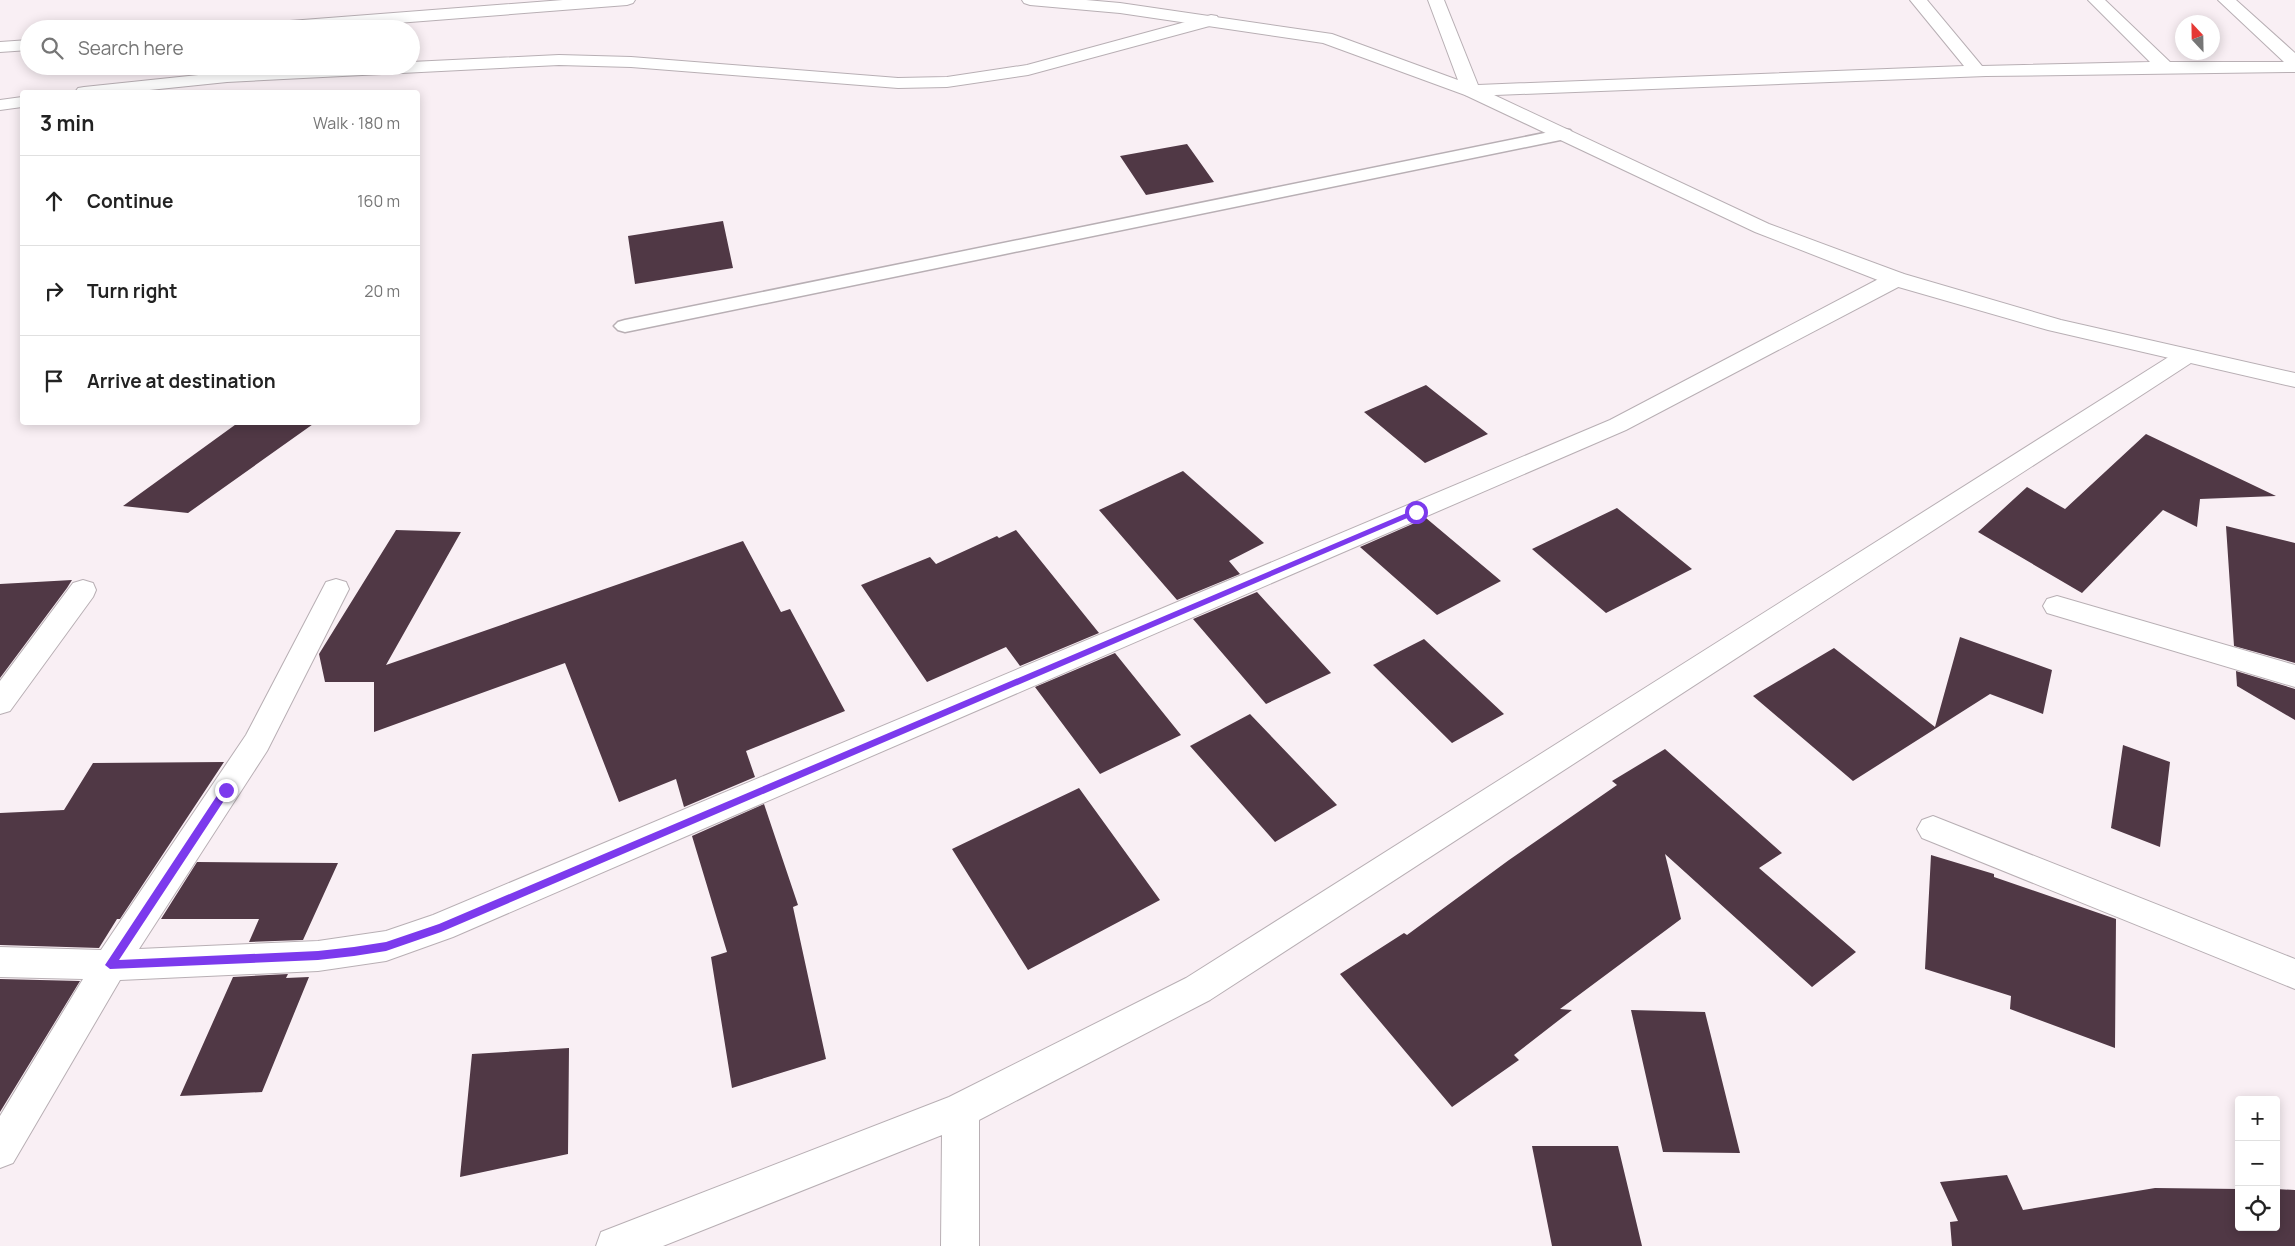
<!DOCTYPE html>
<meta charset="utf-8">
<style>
body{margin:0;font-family:Manrope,sans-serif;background:#f2f2f2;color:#222}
.controls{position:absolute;right:15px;bottom:15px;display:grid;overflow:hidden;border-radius:5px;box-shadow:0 2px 12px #0003}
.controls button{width:45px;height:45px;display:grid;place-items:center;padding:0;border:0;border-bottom:1px solid #e0e0e0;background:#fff;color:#222;font:25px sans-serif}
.compass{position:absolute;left:2175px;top:15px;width:45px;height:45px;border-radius:50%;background:#fff;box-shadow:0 2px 12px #0003;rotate:338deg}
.stop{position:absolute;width:15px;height:15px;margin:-11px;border:4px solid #7c3aed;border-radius:50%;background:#fff}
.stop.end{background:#7c3aed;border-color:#fff;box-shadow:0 1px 5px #0008}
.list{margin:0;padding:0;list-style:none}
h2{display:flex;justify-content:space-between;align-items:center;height:65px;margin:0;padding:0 20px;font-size:21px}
h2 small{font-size:16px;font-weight:400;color:#767676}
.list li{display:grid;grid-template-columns:32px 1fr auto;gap:15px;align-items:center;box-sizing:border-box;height:90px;padding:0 20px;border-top:1px solid #e0e0e0}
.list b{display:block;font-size:19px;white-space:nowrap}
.list em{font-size:16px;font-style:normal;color:#767676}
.icon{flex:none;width:28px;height:28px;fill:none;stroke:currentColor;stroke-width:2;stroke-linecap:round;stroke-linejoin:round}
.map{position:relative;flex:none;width:2295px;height:1246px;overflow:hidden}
.search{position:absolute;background:#fff;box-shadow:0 2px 12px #0003;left:20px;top:20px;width:400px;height:55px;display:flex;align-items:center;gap:12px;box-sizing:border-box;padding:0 18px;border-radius:28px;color:#767676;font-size:19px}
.panel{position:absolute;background:#fff;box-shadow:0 2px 12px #0003;left:20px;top:90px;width:400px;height:335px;border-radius:5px}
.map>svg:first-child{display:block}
</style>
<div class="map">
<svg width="2295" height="1246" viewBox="0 0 2295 1246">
<rect width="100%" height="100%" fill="#f9eff4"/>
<path fill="#503845" d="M1187 144 1214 182 1146 195 1120 156Z
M723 221 733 268 635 284 628 236Z
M1426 385 1488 434 1425 463 1364 412Z
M239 422H316L188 513 123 506Z
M2146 434 2276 496 2200 499 2197 527 2163 510 2082 593 1978 532 2027 487 2065 509Z
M1183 471 1264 543 1229 561 1240 574 1177 600 1099 510Z
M1617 508 1692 569 1606 613 1532 549Z
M1426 518 1501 581 1437 615 1360 547Z
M2226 526 2295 543V663L2234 646Z
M396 530 461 532 386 665 743 541 781 612 790 609 845 711 746 751 755 777 684 807 676 779 619 802 565 663 374 732V682H325L319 654Z
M1016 530 1099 633 1020 666 1006 647 927 682 861 585 930 557 936 564 997 536 999 538Z
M72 580 67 588 0 678V584Z
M1257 592 1331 673 1266 704 1193 619Z
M1960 637 2052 670 2043 714 1990 694 1853 781 1753 696 1834 648 1935 727Z
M1424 639 1504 714 1452 743 1373 665Z
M1115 653 1181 735 1100 774 1035 687Z
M2236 671 2295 689V720L2237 686Z
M1250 714 1337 805 1275 842 1190 746Z
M2123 745 2170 762 2160 847 2111 828Z
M1665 749 1782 853 1759 868 1856 952 1812 987 1665 854 1681 919 1560 1009 1572 1010 1514 1055 1519 1060 1452 1107 1340 974 1404 933 1407 935 1509 860 1617 785 1612 781Z
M224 762 120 919H117L99 948 0 945V813L64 810 93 763Z
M1079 788 1160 900 1028 970 952 849Z
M764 804 798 905 793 907 826 1059 732 1088 711 957 727 952 692 836Z
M1931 855 1994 874V877L2116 919 2115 1048 2010 1009 2011 996 1925 969Z
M197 862 338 863 303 940 249 942 259 919H161Z
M288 974 286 978 309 977 262 1092 180 1096 233 977Z
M0 979 80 981 0 1112Z
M1631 1010 1705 1012 1740 1153 1663 1152Z
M569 1048 568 1154 460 1177 472 1054Z
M1532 1146H1618L1642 1246H1552Z
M2007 1175 2023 1210 2155 1188 2239 1189V1227H2276V1189L2295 1190V1246H1952L1950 1222 1958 1221 1940 1182Z"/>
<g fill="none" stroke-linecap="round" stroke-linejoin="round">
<g stroke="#b8afb4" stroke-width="3">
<path id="service" d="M1564 129 1570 130 1573 134 1570 138 625 332 618 330 614 326 618 322 625 320Z"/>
</g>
<g stroke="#b8afb4" stroke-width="2">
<path id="minor" d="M1428 0H1444L1478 85 1964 66 1910 0H1927L1982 66 2150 62 2088 0H2105L2170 62H2284L2218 0H2236L2295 53V72L1986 76 1471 96 1465 95 1462 91Z
M1211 15 1217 16 1219 20 1217 24 1028 75 947 87 898 88 631 67 559 65 227 82 130 92H75L78 88 84 87 227 72 334 66H411V62L559 55 631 57 898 78 947 77 1027 65Z
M22 97V107L0 110V100Z
M1896 273 1904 274 1907 279 1904 284 1626 430 453 937 386 961 318 971 120 980 13 1163 0 1168V1116L83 979 0 977V947L101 950 246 735 326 582 336 579 346 582 349 589 267 751 139 949 318 941 386 931 433 915 1610 420 1888 274Z
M2186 349 2194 351 2197 356 2194 361 1210 1000 979 1120V1246H941L942 1135 663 1246H596L601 1232 949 1097 1186 978 2178 351Z
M83 580 93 583 96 590 93 597 10 711 0 714V681L73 583Z
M2057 596 2295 665V687L2047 613 2043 606 2047 599Z
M1933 816 2295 959V989L1922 838 1917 829 1922 820Z"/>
</g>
<g stroke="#b8afb4" stroke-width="2">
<path id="trunk" d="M563 0H635L633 3 627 5 320 29H243L245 25 251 24Z
M1022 0H1086L1120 3 1332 34 1477 87 1769 224 1904 274 2061 320 2295 373V387L2048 330 1888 284 1755 232 1465 95 1323 43 1120 13 1030 5 1024 3Z
M29 40V50L0 52V42Z"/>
</g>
<use href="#service" fill="#fff" fill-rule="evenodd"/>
<use href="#minor" fill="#fff" fill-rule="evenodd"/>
<use href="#trunk" fill="#fff" fill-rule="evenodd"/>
</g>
<path fill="#7c3aed" d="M1416 509 1420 512 1419 513 441 932 386 951 354 956 318 960 110 969 105 965 222 788H229V793L119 960 318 951 354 947 386 942 439 924Z"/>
</svg>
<div class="controls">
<button>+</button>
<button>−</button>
<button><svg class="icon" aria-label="locate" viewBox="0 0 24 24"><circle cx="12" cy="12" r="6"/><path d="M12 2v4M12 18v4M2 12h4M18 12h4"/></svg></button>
</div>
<svg class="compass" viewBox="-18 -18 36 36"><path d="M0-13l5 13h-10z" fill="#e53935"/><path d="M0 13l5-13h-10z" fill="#767676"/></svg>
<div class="stop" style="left:1416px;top:512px"></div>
<div class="stop end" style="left:226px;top:790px"></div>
<div class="search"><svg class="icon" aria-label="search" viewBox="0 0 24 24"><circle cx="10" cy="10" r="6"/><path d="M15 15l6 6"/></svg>Search here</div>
<section class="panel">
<h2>3 min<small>Walk · 180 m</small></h2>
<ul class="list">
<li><svg class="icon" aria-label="ahead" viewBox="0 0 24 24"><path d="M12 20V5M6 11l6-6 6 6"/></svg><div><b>Continue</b></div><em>160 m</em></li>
<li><svg class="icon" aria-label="right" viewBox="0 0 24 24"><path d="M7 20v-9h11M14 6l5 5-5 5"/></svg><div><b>Turn right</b></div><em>20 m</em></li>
<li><svg class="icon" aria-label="arrive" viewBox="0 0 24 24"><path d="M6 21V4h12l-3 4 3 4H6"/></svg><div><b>Arrive at destination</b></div></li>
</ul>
</section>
</div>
